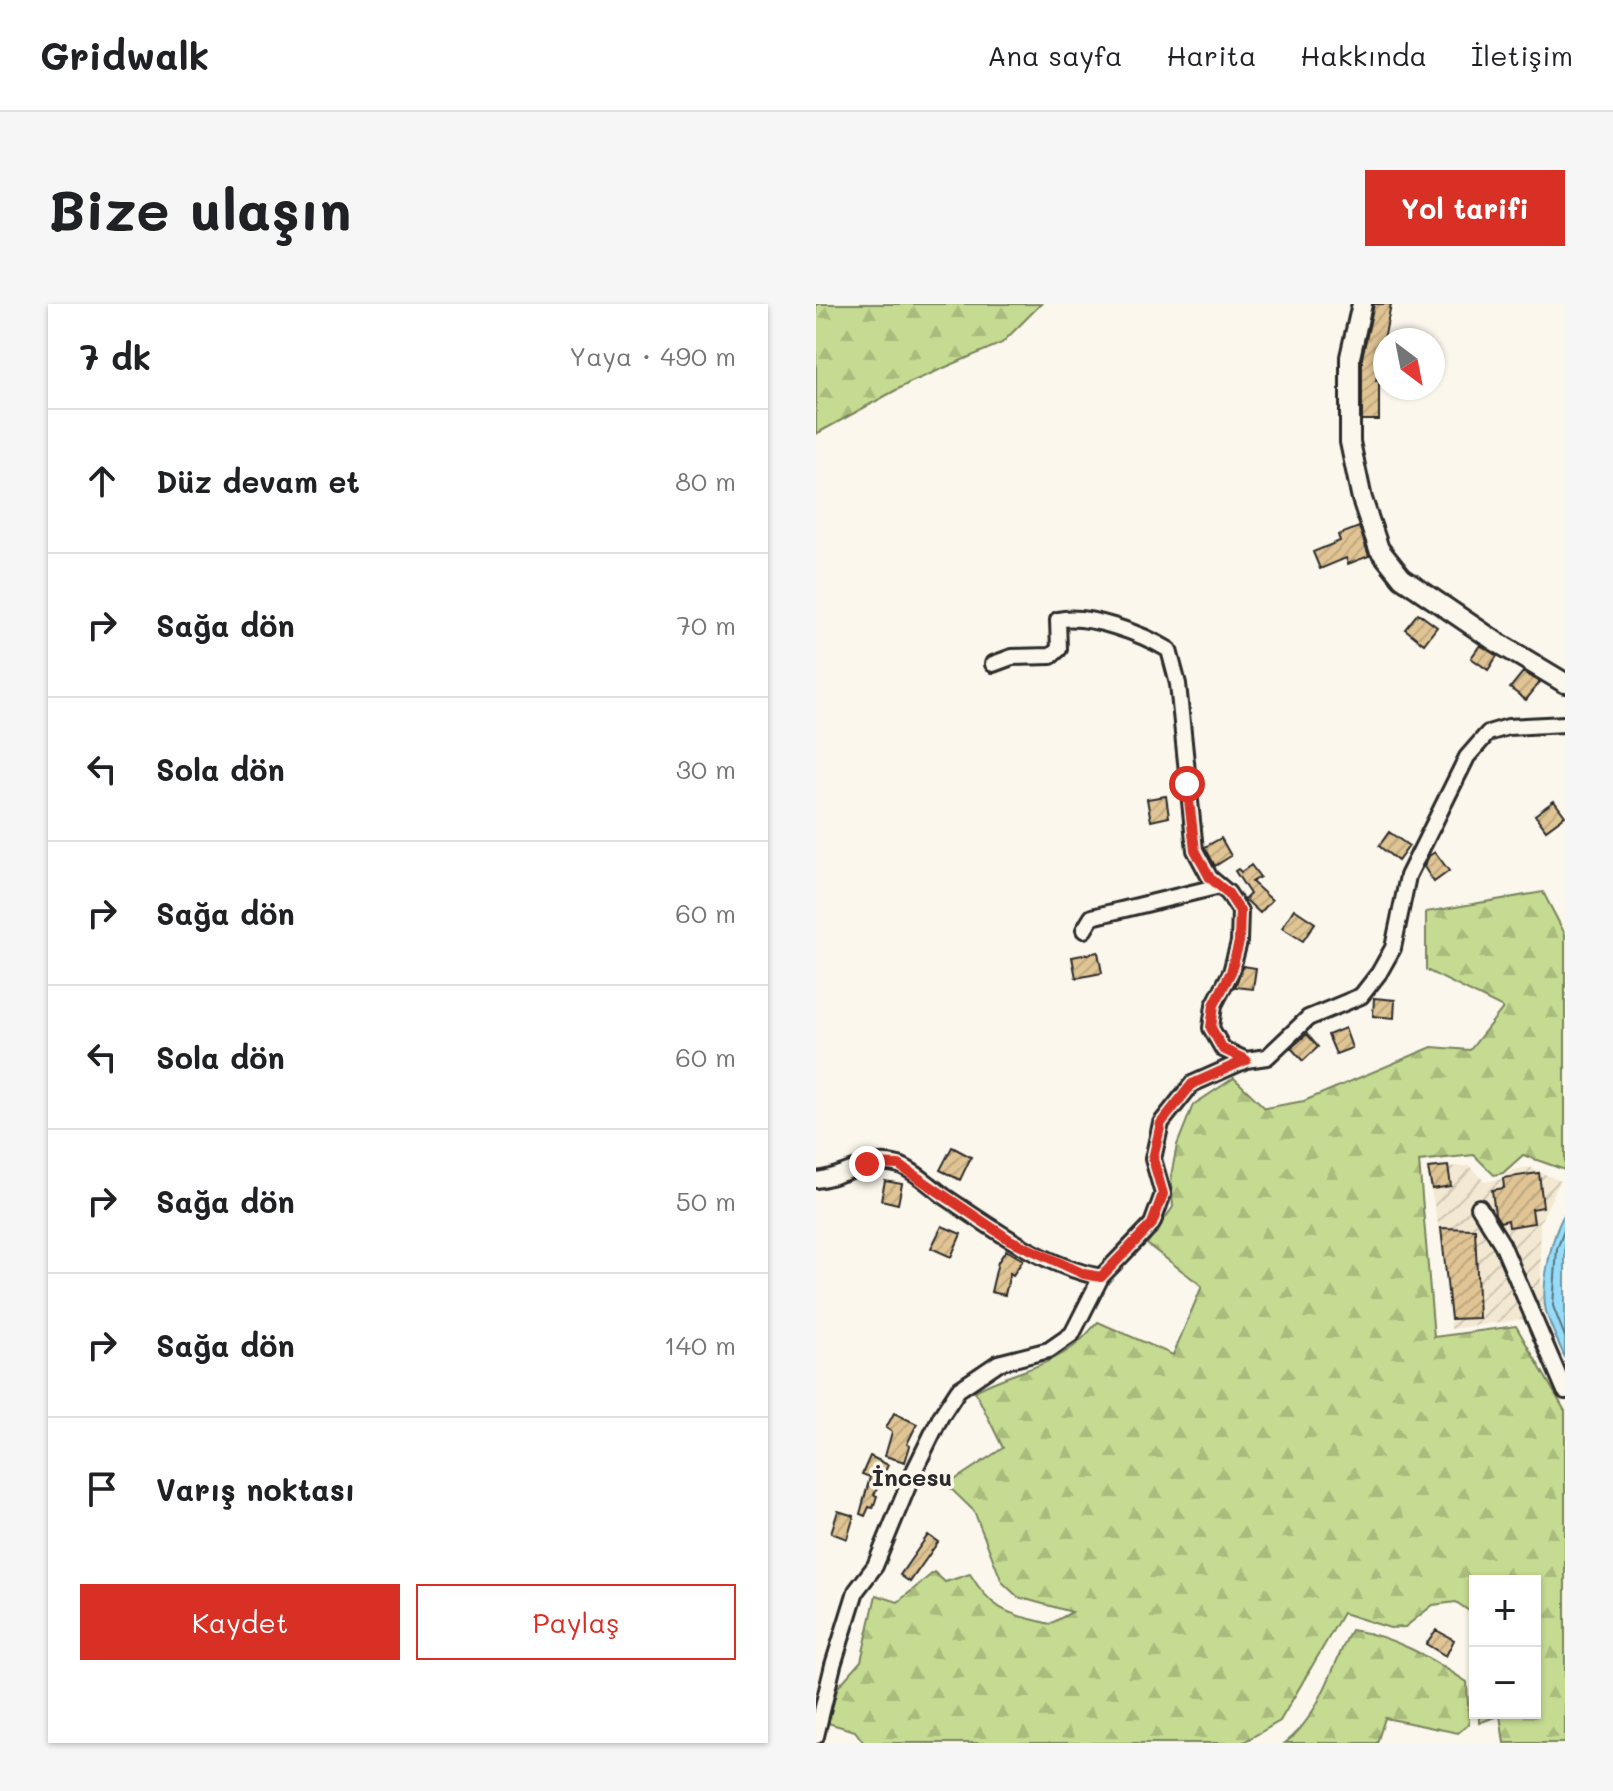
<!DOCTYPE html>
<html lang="tr">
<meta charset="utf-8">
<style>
body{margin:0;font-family:Mali,sans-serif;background:#f6f6f6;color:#202124}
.controls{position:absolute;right:24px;bottom:24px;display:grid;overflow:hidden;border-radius:0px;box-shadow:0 2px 6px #0004}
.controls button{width:72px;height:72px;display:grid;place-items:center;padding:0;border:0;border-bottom:2px solid #e0e0e0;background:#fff;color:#202124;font:40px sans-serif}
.compass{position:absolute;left:557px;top:24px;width:72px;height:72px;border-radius:50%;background:#fff;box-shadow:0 2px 6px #0004;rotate:148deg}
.stop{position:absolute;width:24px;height:24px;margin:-18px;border:6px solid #d93025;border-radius:50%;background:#fff}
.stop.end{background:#d93025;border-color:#fff;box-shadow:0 2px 8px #0008}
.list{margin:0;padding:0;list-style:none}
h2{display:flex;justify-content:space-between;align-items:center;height:104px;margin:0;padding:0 32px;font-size:34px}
h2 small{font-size:26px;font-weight:400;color:#757577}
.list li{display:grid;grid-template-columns:52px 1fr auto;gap:24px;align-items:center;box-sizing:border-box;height:144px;padding:0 32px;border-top:2px solid #e0e0e0}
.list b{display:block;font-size:30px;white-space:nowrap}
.list em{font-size:26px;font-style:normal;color:#757577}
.actions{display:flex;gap:16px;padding:24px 32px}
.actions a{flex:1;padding:18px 0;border:2px solid #d93025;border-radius:0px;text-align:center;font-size:28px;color:#d93025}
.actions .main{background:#d93025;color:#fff}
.icon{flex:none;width:44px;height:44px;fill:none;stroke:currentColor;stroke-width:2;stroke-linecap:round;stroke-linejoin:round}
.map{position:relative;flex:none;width:749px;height:1439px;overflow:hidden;border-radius:0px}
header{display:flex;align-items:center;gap:48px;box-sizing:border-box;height:112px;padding:0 40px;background:#fff;border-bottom:2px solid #e0e0e0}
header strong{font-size:38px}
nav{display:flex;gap:44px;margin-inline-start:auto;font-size:28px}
.intro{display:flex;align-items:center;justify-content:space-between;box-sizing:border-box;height:192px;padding:0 48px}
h1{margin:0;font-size:56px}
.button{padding:20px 36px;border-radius:0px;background:#d93025;color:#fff;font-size:28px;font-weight:700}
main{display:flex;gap:48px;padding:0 48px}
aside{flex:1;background:#fff;border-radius:0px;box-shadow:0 2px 6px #0004}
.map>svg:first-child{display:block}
</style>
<header>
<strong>Gridwalk</strong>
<nav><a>Ana sayfa</a><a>Harita</a><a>Hakkında</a><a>İletişim</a></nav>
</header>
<div class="intro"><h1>Bize ulaşın</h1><a class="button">Yol tarifi</a></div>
<main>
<aside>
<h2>7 dk<small>Yaya · 490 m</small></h2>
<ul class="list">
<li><svg class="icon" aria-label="ahead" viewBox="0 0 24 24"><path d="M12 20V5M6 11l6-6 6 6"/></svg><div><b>Düz devam et</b></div><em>80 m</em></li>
<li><svg class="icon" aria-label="right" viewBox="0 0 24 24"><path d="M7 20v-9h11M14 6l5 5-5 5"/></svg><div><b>Sağa dön</b></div><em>70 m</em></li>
<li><svg class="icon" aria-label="left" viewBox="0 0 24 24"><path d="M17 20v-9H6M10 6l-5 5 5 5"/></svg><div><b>Sola dön</b></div><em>30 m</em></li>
<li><svg class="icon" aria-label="right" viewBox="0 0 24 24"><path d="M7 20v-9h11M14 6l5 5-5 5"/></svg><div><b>Sağa dön</b></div><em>60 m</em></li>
<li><svg class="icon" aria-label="left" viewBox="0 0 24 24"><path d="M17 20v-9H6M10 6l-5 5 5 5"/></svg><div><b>Sola dön</b></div><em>60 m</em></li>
<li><svg class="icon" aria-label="right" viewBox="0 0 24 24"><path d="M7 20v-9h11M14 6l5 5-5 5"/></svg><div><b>Sağa dön</b></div><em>50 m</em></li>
<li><svg class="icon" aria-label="right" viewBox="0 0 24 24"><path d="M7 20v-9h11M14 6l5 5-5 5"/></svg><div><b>Sağa dön</b></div><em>140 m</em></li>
<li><svg class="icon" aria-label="arrive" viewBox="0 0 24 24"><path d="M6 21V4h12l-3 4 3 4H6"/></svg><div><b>Varış noktası</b></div></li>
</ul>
<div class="actions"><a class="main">Kaydet</a><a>Paylaş</a></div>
</aside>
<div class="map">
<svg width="749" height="1439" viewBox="0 0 749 1439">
<defs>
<pattern id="industrial-furrows" width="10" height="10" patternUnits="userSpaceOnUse" patternTransform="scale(2)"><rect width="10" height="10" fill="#f3e8d2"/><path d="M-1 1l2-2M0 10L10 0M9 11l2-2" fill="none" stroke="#d0c7b4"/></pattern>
<pattern id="forest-firs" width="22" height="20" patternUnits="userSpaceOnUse" patternTransform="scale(2)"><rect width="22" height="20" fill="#c4db91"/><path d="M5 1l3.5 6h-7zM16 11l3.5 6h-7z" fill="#a9bc7d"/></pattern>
<pattern id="building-hatch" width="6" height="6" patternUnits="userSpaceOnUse" patternTransform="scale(2)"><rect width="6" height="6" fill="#e0c494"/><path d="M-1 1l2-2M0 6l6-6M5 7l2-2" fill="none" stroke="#c0a980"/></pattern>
</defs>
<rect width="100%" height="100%" fill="#fbf7ec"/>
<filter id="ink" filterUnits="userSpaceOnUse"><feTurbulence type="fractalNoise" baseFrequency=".0125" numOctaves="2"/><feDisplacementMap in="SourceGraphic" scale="16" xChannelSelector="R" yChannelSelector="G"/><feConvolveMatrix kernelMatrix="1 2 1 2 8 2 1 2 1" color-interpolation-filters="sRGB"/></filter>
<g filter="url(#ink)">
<path fill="url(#industrial-furrows)" d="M654 862 669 878 685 875 697 866 713 863 744 877 724 918 725 971 729 1008 707 1015 635 1025 627 943 610 863Z"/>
<path fill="url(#forest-firs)" stroke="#78835e" stroke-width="2" d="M0 0H225L186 39 93 79 0 130Z
M727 588 749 630V866L707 851 687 869 678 871 658 851 603 857 618 1033 700 1022 749 1107V1439H688L684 1411 663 1419V1409H719V1277H659V1311L640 1298 617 1301 589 1323 574 1324 527 1309 464 1417 426 1439H48L39 1427 12 1419 22 1383 45 1357 60 1291 82 1298 118 1268 129 1278 154 1270C178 1309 192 1309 234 1320L256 1308 202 1293 186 1278 158 1207 131 1181 187 1144 159 1087C190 1070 225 1065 254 1045 265 1038 273 1027 282 1018L357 1051 386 982 331 940 357 903 355 872 361 841 377 801 418 774 449 804 488 797 616 743 654 746 687 704 610 666V608Z
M535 1326C579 1332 614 1354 651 1378L653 1420 642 1429 569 1414 561 1439H469C503 1414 516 1362 535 1326Z"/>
<path fill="#96dcf8" stroke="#6b95a6" stroke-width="2" d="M749 909V1054C743 1039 734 1023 730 1007 724 983 736 930 749 909Z"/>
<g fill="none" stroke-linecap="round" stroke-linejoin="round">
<path stroke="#56727d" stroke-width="2" d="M749 924 741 945 737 1002 749 1033"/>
</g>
<path fill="url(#building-hatch)" stroke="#2b2b2b" stroke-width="2" d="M558 0H575L560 77H563V116H546V54Z
M543 223 553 252 532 260 530 254 504 265 497 248 524 237 522 231Z
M602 309 621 323 608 340 589 325Z
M664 341 681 352 672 366 655 354Z
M707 368 724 378 710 396 694 384Z
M350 492 353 513 335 517 331 495Z
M738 497 749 512 730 526 719 511Z
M573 528 593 542 582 557 563 542Z
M405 534 415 552 399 562 389 543Z
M619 548 633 567 618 578 608 563 613 552Z
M435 561 444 573 436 578 456 596 444 609 429 595 434 590 419 567 422 565 425 568Z
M478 605 499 619 487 637 466 624Z
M282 648 286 669 260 674 256 653Z
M427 662 440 664 437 685 419 683Z
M558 694 579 696 578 714 557 712Z
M529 724 536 744 520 750 512 731Z
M491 730 502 743 487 757 475 744Z
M136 843 155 853 144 876 124 866Z
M632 862 635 882 616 885 612 864Z
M723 869 727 903 716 905 718 919 693 923 692 916 684 918 679 910 676 886 688 884 687 874Z
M69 877 86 880 82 900 65 896Z
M126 922 145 930 135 953 115 944Z
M625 924 659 925 663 1014 635 1015Z
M190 946 207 956 197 971 194 969 189 991 175 988 182 958Z
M78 1109 101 1120 91 1140 94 1142 89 1158 69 1152 76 1128 70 1124Z
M54 1152 72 1161 58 1191 61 1192 57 1204 53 1203 49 1212 44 1210 54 1173 46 1170Z
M22 1207 38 1212 31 1235 15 1229Z
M112 1231 122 1238 94 1278 84 1271Z
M620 1326 638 1336 630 1352 610 1340Z"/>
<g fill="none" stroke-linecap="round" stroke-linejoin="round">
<g stroke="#2b2b2b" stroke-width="20">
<path id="minor" d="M177 360 196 353 235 352 243 345 242 316C271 309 327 330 353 346L362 380 379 546 394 574 412 589 424 607 423 638 415 668 398 701 395 724 407 745 430 756
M268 626 276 613 404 582
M0 876C28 873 53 852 83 861 96 865 116 883 128 892 176 924 227 962 285 973
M663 903 686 940 749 1087
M0 1432 17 1361 40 1287 59 1262 99 1165 125 1112 142 1086 182 1059 233 1046 256 1030 285 973 336 920 347 890 337 855 345 819 376 780 430 756 451 753 492 714 545 692 563 669 577 644 592 572 651 453 672 429 692 423 749 420"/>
</g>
<g stroke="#2b2b2b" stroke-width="24">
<path id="tertiary" d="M546 0 534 53V138L546 195 563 245 586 274 679 337 749 379"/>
</g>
<use href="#minor" stroke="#fbf7ec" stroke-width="14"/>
<use href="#tertiary" stroke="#fbf7ec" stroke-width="18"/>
</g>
</g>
<g fill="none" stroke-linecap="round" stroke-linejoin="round" filter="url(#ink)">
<path stroke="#d93025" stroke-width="10" d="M51 860 83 861 194 936 268 970 285 973 336 920 347 890 337 855 345 819 376 780 430 756 407 745 395 724 398 701 415 668 423 638 424 607 412 589 394 574 379 546 371 480"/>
</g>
<g text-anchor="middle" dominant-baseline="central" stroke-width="7" stroke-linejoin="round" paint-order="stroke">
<g font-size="24" font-weight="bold" fill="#2b2b2b" stroke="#fbf7ec">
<text x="96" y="1172">İncesu</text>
</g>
</g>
</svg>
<div class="controls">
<button>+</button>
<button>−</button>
</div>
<svg class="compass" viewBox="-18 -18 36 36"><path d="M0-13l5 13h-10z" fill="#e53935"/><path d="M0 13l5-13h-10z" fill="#757577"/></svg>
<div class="stop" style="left:371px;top:480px"></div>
<div class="stop end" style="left:51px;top:860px"></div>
</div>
</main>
